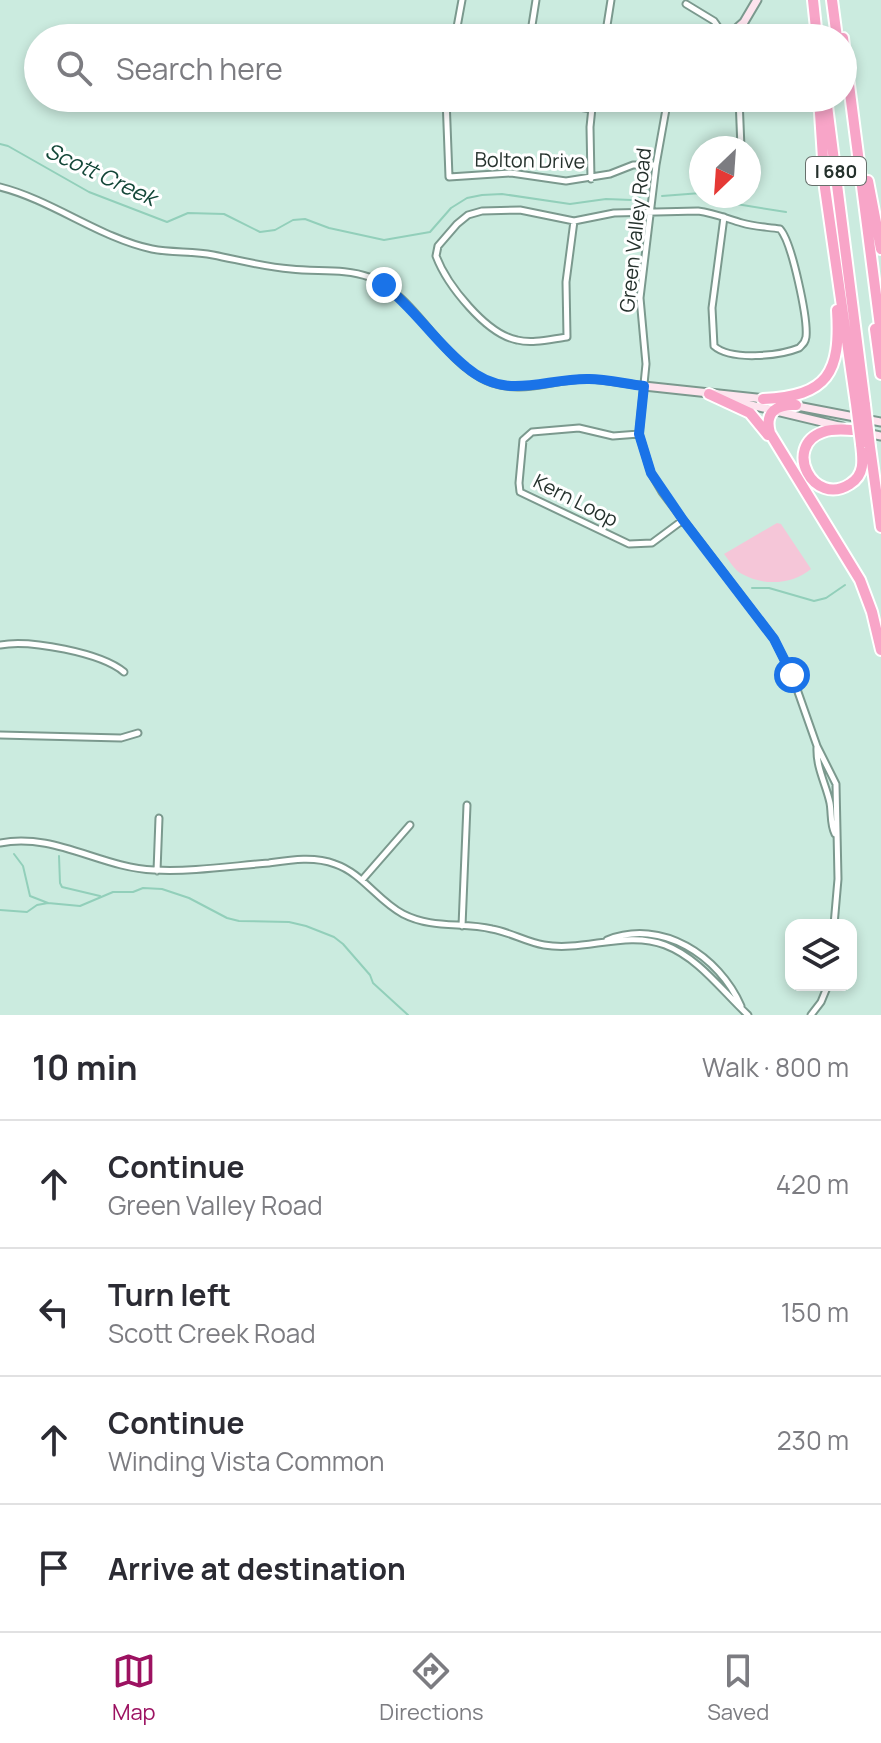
<!DOCTYPE html>
<meta charset="utf-8">
<style>
body{margin:0;font-family:Manrope,sans-serif;background:#f2f2f3;color:#2b2b33}
.controls{position:absolute;right:24px;bottom:24px;display:grid;overflow:hidden;border-radius:16px;box-shadow:0 4px 12px #0003}
.controls button{width:72px;height:72px;display:grid;place-items:center;padding:0;border:0;border-bottom:2px solid #e1e1e2;background:#fff;color:#2b2b33;font:40px sans-serif}
.compass{position:absolute;left:689px;top:136px;width:72px;height:72px;border-radius:50%;background:#fff;box-shadow:0 4px 12px #0003;rotate:205deg}
.stop{position:absolute;width:24px;height:24px;margin:-18px;border:6px solid #1a73e8;border-radius:50%;background:#fff}
.stop.end{background:#1a73e8;border-color:#fff;box-shadow:0 2px 8px #0008}
.list{margin:0;padding:0;list-style:none}
h2{display:flex;justify-content:space-between;align-items:center;height:104px;margin:0;padding:0 32px;font-size:34px}
h2 small{font-size:26px;font-weight:400;color:#7c7c81}
.list li{display:grid;grid-template-columns:52px 1fr auto;gap:24px;align-items:center;box-sizing:border-box;height:128px;padding:0 32px;border-top:2px solid #e1e1e2}
.list b{display:block;font-size:30px;white-space:nowrap}
.list p{margin:0;font-size:26px;white-space:nowrap;color:#7c7c81}
.list em{font-size:26px;font-style:normal;color:#7c7c81}
.icon{flex:none;width:44px;height:44px;fill:none;stroke:currentColor;stroke-width:2;stroke-linecap:round;stroke-linejoin:round}
.map{position:relative;flex:none;width:881px;height:1015px;overflow:hidden}
.search{position:absolute;background:#fff;box-shadow:0 4px 12px #0003;left:24px;right:24px;top:24px;height:88px;display:flex;align-items:center;gap:20px;box-sizing:border-box;padding:0 28px;border-radius:44px;color:#7c7c81;font-size:30px}
.sheet{height:616px;background:#fff}
nav{display:flex;justify-content:space-around;align-items:center;box-sizing:border-box;height:112px;border-top:2px solid #e1e1e2;background:#fff;font-size:22px;color:#7c7c81}
nav a{display:grid;justify-items:center;gap:4px}
nav .on{color:#9c1261}
.map>svg:first-child{display:block}
</style>
<div class="map">
<svg width="881" height="1015" viewBox="0 0 881 1015">
<rect width="100%" height="100%" fill="#cbebdf"/>
<path fill="#f5c6d8" d="M777 523 781 524 811 569C792 585 763 586 742 574 735 571 729 560 724 554Z"/>
<g fill="none" stroke-linecap="round" stroke-linejoin="round">
<path stroke="#92cfba" stroke-width="2" d="M0 144 8 146 89 192 167 222 188 213 224 214 260 232 275 230 293 220 305 219 329 228 384 240 430 232 451 208 467 198 482 195 502 194 570 204 606 199 632 200 646 194
M662 196 701 193
M714 196 730 203 786 212
M752 588H769L814 601 826 598 845 585
M14 854 23 866 30 896 48 903
M59 856 60 883 62 887 100 896
M0 910 27 912 37 905 48 903 80 906 113 892H133L143 888 162 889 189 898 227 918 239 921 289 922 306 926 334 937 343 944 370 975 373 983 408 1015"/>
<g stroke="#7b998e" stroke-width="9">
<path id="street" d="M686 4 714 21 726 38
M455 38 462 0
M530 38 536 0
M605 38 611 0
M446 98 449 177 511 173 566 181 610 174 633 165H656
M526 98 591 109
M668 98 656 165 640 298 646 364 639 434 651 473 662 492 774 639 792 675 817 746 836 784 838 879 834 925
M739 98 741 148
M591 179 590 127 593 98
M0 187C52 200 100 238 152 249 172 253 193 251 213 255 239 260 264 267 291 269 316 272 345 268 369 277 418 297 438 358 487 381 521 396 555 378 589 379 607 380 626 384 644 386
M574 221 566 282 567 337C551 339 533 344 517 340 486 334 447 285 436 256L438 246 457 224 468 215 482 211 520 210 574 221 614 213 698 211C714 213 728 219 742 223 755 227 768 227 780 229 792 242 808 319 806 337 805 343 803 344 799 348 779 356 731 361 714 346L712 308 724 217
M639 434 613 436 579 428 532 432 523 440 519 483 520 492 629 544 652 543 683 520
M0 645C29 639 102 653 124 672
M0 735 121 738 138 733
M817 747C816 768 826 784 830 803 832 814 830 824 835 834
M0 843C54 832 101 868 154 870 192 872 231 866 269 863 290 860 314 856 335 864 362 873 378 901 403 914 432 929 462 922 492 929 510 932 526 942 544 945 584 952 626 930 665 945 699 958 722 991 748 1015
M157 871 159 818
M362 880 410 825
M462 926 467 805
M607 940C662 918 719 956 741 1006
M811 1015 821 1002 828 985"/>
</g>
<g stroke="#7b998e" stroke-width="11">
<path id="secondary" d="M726 38 744 22 757 0
M644 386 765 399
M734 401 843 427
M792 405 881 422
M866 433 881 436"/>
</g>
<g stroke="#fff" stroke-width="14">
<path id="highway" d="M813 0 817 38
M832 0 837 38
M843 38 881 334
M819 98 825 188 856 404
M826 98 865 405
M868 181 881 249
M875 329 881 374
M709 394 750 413 768 435
M763 399C828 396 841 373 837 310
M796 405C777 404 764 412 770 433L860 580 872 612 881 650
M855 430C845 430 833 428 823 432 782 446 813 508 850 484 865 475 863 460 861 444
M870 447 881 527"/>
</g>
<use href="#street" stroke="#fff" stroke-width="5"/>
<use href="#secondary" stroke="#fde4ee" stroke-width="7"/>
<use href="#highway" stroke="#f8a5c8" stroke-width="10"/>
<g stroke="#fff" stroke-width="14" stroke-linecap="butt">
<path id="highway-bridge" d="M856 404 861 444
M865 405 870 447"/>
</g>
<use href="#highway-bridge" stroke="#f8a5c8" stroke-width="10"/>
</g>
<g fill="none" stroke-linecap="round" stroke-linejoin="round">
<path stroke="#1a73e8" stroke-width="10" d="M384 285C415 309 436 343 466 367 507 402 543 378 589 379 607 379 626 384 644 386L639 434 651 473 683 520 774 639 792 675"/>
</g>
<g text-anchor="middle" dominant-baseline="central" stroke-width="6" stroke-linejoin="round" paint-order="stroke">
<rect fill="#fff" stroke="#666f6b" stroke-width="2" x="806" y="157" width="60" height="28" rx="6"/>
<g font-size="18" font-weight="bold" fill="#25312c">
<text x="836" y="171">I 680</text>
</g>
<g font-size="20" fill="#25312c" stroke="#fff">
<text transform="translate(530 160) rotate(1)">Bolton Drive</text>
<text transform="translate(635 230) rotate(-84)">Green Valley Road</text>
<text transform="translate(576 500) rotate(27)">Kern Loop</text>
</g>
<g font-size="22" font-style="italic" fill="#134738" stroke="#fff">
<text transform="translate(101 174) rotate(25)">Scott Creek</text>
</g>
</g>
</svg>
<div class="controls">
<button><svg class="icon" aria-label="layers" viewBox="0 0 24 24"><path d="M12 4l9 5-9 5-9-5zM3 14l9 5 9-5"/></svg></button>
</div>
<svg class="compass" viewBox="-18 -18 36 36"><path d="M0-13l5 13h-10z" fill="#e53935"/><path d="M0 13l5-13h-10z" fill="#7c7c81"/></svg>
<div class="stop" style="left:792px;top:675px"></div>
<div class="stop end" style="left:384px;top:285px"></div>
<div class="search"><svg class="icon" aria-label="search" viewBox="0 0 24 24"><circle cx="10" cy="10" r="6"/><path d="M15 15l6 6"/></svg>Search here</div>
</div>
<section class="sheet">
<h2>10 min<small>Walk · 800 m</small></h2>
<ul class="list">
<li><svg class="icon" aria-label="ahead" viewBox="0 0 24 24"><path d="M12 20V5M6 11l6-6 6 6"/></svg><div><b>Continue</b><p>Green Valley Road</p></div><em>420 m</em></li>
<li><svg class="icon" aria-label="left" viewBox="0 0 24 24"><path d="M17 20v-9H6M10 6l-5 5 5 5"/></svg><div><b>Turn left</b><p>Scott Creek Road</p></div><em>150 m</em></li>
<li><svg class="icon" aria-label="ahead" viewBox="0 0 24 24"><path d="M12 20V5M6 11l6-6 6 6"/></svg><div><b>Continue</b><p>Winding Vista Common</p></div><em>230 m</em></li>
<li><svg class="icon" aria-label="arrive" viewBox="0 0 24 24"><path d="M6 21V4h12l-3 4 3 4H6"/></svg><div><b>Arrive at destination</b></div></li>
</ul>
</section>
<nav>
<a class="on"><svg class="icon" aria-label="map" viewBox="0 0 24 24"><path d="M3 6l6-2 6 2 6-2v14l-6 2-6-2-6 2zM9 4v14M15 6v14"/></svg>Map</a>
<a><svg class="icon" aria-label="directions" viewBox="0 0 24 24"><path d="M12 3l9 9-9 9-9-9zM9 14v-3h6M13 9l2 2-2 2"/></svg>Directions</a>
<a><svg class="icon" aria-label="saved" viewBox="0 0 24 24"><path d="M7 4h10v16l-5-4-5 4z"/></svg>Saved</a>
</nav>
